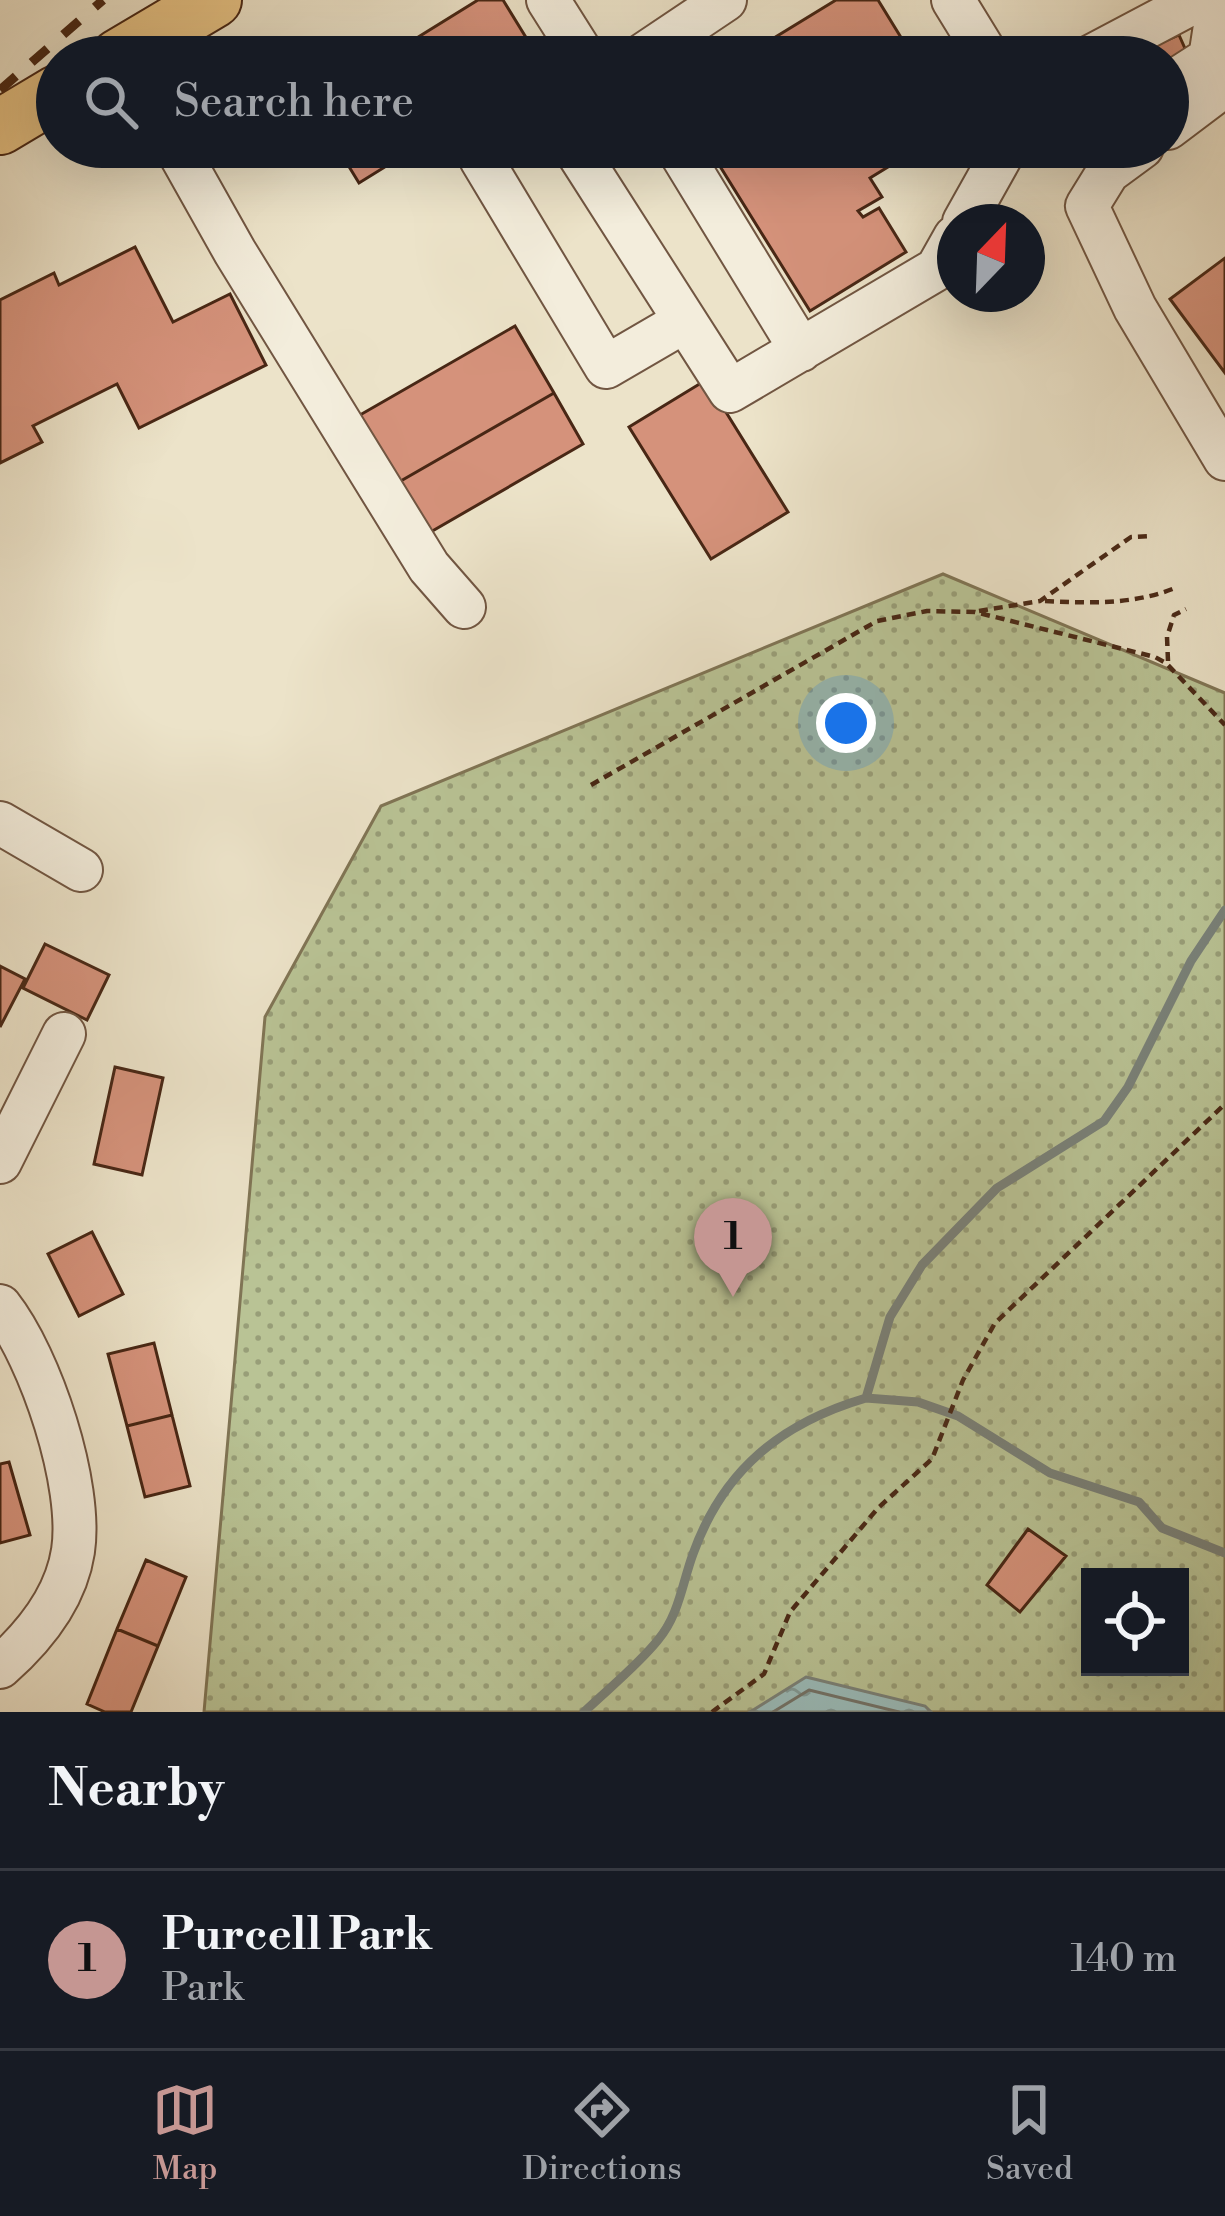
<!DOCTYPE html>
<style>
body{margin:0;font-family:"Libre Bodoni",serif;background:#20242c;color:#f1f3f6}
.controls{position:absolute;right:36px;bottom:36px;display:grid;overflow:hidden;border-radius:0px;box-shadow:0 12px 48px #0002}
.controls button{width:108px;height:108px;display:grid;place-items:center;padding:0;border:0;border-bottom:3px solid #363941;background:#171b24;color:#f1f3f6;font:60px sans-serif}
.compass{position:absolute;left:937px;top:204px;width:108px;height:108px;border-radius:50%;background:#171b24;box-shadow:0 12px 48px #0002;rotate:23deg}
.you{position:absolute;left:846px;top:723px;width:42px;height:42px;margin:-30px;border:9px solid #fff;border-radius:50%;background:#1a73e8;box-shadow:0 0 0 18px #1a73e833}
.badge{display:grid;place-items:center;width:78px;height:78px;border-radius:50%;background:#c59692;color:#111;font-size:39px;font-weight:700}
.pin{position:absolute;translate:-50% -99px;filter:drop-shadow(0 3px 6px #0008)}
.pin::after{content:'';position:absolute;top:63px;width:42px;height:36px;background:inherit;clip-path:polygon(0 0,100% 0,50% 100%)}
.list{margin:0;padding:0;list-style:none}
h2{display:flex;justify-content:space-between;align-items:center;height:156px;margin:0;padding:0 48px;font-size:51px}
h2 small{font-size:39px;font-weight:400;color:#9ea1a6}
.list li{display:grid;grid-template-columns:78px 1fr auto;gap:36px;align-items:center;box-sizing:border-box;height:180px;padding:0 48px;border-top:3px solid #363941}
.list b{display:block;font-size:45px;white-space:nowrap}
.list p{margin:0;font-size:39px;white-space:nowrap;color:#9ea1a6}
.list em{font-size:39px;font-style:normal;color:#9ea1a6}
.icon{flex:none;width:66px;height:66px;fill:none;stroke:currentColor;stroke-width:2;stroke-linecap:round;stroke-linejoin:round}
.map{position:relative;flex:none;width:1225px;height:1712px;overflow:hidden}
.search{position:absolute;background:#171b24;box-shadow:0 12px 48px #0002;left:36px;right:36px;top:36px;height:132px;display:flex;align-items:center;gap:30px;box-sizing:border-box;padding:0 42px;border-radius:66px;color:#9ea1a6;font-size:45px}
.sheet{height:336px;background:#171b24}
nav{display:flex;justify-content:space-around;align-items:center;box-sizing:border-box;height:168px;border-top:3px solid #363941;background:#171b24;font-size:33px;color:#9ea1a6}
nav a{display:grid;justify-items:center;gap:6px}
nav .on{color:#c59692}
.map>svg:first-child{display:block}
</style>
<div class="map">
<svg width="1225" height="1712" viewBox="0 0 1225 1712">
<defs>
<pattern id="park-dots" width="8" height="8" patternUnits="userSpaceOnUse" patternTransform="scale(3)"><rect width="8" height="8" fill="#b9c395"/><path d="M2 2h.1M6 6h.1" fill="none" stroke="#989e78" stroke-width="1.8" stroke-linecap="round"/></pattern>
<pattern id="water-ripples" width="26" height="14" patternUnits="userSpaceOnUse" patternTransform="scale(3)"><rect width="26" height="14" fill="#9abdbc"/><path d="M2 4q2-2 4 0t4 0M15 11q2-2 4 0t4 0" fill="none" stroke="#809a98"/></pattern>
</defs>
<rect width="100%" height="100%" fill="#ece3c9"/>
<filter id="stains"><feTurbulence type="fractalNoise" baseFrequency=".00167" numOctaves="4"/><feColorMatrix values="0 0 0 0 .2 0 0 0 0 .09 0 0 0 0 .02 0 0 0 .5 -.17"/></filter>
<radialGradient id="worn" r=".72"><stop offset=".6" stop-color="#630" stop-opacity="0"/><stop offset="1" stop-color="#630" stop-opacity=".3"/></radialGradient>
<path fill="url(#park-dots)" stroke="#807555" stroke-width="3" fill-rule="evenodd" d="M943 574 1225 693V1712H204L265 1017 381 806ZM1090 1577H1180V1667H1090Z"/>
<path fill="url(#water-ripples)" stroke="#798179" stroke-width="3" d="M806 1677 925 1706 931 1712H750Z"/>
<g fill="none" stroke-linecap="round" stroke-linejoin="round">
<path stroke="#717268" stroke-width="3" d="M773 1712 809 1690 899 1712"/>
<path stroke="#798179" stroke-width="9" d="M866 1398 918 1402 958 1416 1050 1473 1139 1502 1162 1528 1225 1553
M584 1712C608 1689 637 1666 658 1640 679 1615 682 1584 693 1554 723 1470 781 1423 866 1398L890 1317 922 1265 997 1188 1104 1121 1128 1087 1191 961 1225 910"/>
</g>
<path fill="#d5927b" stroke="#482715" stroke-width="3" d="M478 0H503L538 57H386Z
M836 0H878L913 57H743Z
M1179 35 1191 62 1168 72V57H1129Z
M337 147H417L359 183Z
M708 147H911L914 151 870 178 882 197 858 211 863 217 879 208 906 252 810 311Z
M135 247 173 322 230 294 266 365 139 428 117 384 33 426 42 442 0 463V300L54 273 59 285Z
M1225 258V373L1170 299Z
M515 326 554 393 392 486 353 419Z
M706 380 788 512 711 559 629 427Z
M554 393 583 444 422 537 392 486Z
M45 944 109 975 87 1020 23 988Z
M0 966 25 979 0 1027Z
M115 1067 163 1078 142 1175 94 1164Z
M92 1232 123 1294 79 1316 48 1254Z
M154 1343 172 1415 127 1426 108 1354Z
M172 1415 190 1486 145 1497 127 1426Z
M9 1462 30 1535 0 1543V1464Z
M1028 1529 1066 1556 1020 1612 987 1585Z
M146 1560 186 1577 158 1646 117 1629Z
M117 1629 158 1646 131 1712H105L87 1704Z"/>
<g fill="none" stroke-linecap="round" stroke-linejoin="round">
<g stroke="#715642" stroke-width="46">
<path id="minor" d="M548 0 584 57
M953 0 988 57
M640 57 725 0
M1090 57 1198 0
M1168 85 1210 58 1219 0
M1168 128 1225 85
M176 147 235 252 429 567 464 607
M500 147 481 159 606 367 685 321
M574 147 730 391 937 269 955 237
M677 147 801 350
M1142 147 1108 172 1087 206 1135 308 1225 459
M964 222 1006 147
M0 823 81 870
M0 1162 64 1034
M0 1306C41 1358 83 1485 73 1551 66 1597 34 1637 0 1667"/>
</g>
<g stroke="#482715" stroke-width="58">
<path id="major" d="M118 57 214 0
M0 127 57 93"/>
</g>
<path stroke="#482715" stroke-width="4.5" stroke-dasharray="9 6" stroke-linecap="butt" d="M1045 601C1089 603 1133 605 1175 588
M979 611 1040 601 1131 537 1150 536
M1168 661 1167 637 1174 615 1186 609
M591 785 877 621 927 611 975 612 1155 657 1166 663 1225 725
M712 1712 764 1674 790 1612 878 1508 932 1459 963 1380 995 1323 1225 1104"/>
<use href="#minor" stroke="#f3eddc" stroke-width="42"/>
<use href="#major" stroke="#e6c284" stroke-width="54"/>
<path stroke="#482715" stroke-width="9" stroke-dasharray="21 21" stroke-linecap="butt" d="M0 90 103 0"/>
</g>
<rect width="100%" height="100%" filter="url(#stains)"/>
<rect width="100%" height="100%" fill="url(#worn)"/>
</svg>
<div class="controls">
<button><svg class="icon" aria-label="locate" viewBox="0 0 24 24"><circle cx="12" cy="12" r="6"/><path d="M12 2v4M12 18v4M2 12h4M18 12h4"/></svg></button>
</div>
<svg class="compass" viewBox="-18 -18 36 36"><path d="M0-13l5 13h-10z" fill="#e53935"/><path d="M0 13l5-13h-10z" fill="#9ea1a6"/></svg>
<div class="you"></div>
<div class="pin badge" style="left:733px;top:1297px">1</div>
<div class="search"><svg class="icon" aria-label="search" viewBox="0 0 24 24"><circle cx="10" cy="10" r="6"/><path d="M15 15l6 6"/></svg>Search here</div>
</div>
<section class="sheet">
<h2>Nearby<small></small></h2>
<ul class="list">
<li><span class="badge">1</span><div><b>Purcell Park</b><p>Park</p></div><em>140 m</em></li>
</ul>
</section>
<nav>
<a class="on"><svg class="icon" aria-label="map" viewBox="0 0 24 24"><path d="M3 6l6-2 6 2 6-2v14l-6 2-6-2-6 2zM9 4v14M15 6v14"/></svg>Map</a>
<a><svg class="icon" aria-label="directions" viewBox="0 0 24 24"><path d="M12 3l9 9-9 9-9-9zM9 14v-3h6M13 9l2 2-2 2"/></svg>Directions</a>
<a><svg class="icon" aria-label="saved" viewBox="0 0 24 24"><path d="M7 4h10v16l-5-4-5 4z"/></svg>Saved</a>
</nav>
